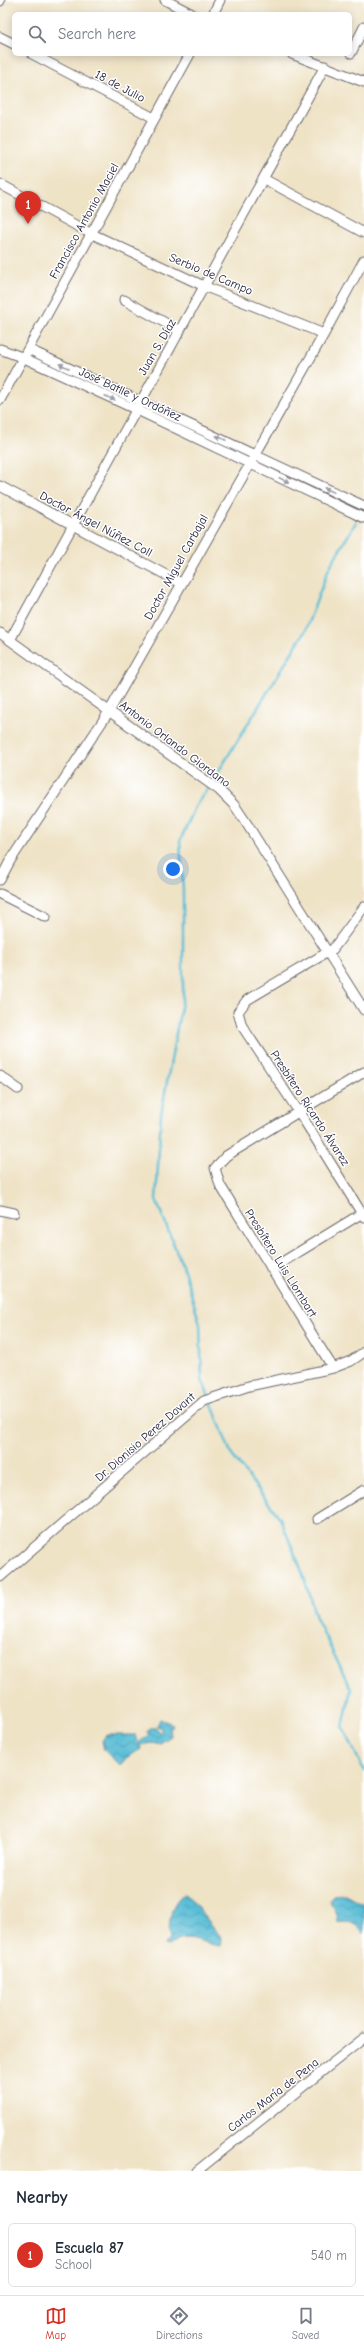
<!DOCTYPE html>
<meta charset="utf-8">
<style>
body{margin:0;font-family:"Comic Neue",sans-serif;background:#f2f2f3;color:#1f2937}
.you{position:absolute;left:173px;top:869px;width:14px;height:14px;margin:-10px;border:3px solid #fff;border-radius:50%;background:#1a73e8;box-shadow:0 0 0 6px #1a73e833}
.badge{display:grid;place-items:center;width:26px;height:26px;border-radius:50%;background:#d93025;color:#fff;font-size:13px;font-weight:700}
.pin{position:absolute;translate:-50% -33px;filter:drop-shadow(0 1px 2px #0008)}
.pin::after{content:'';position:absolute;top:21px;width:14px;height:12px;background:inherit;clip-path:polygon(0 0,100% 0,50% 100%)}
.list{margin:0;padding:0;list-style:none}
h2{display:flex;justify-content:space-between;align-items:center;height:52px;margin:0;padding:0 16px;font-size:17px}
h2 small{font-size:13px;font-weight:400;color:#747a83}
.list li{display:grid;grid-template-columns:26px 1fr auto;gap:12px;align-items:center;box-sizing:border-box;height:64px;margin:0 8px 8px;padding:0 8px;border:1px solid #e0e1e3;border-radius:6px}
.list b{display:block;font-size:15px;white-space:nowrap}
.list p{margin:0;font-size:13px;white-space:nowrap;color:#747a83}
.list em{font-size:13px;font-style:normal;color:#747a83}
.icon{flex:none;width:22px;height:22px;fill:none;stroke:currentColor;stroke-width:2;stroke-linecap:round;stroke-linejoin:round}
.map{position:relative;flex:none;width:364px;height:2171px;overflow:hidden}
.search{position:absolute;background:#fff;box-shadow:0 2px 10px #0003;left:12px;right:12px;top:12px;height:44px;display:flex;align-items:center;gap:10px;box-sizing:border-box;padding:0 14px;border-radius:6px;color:#747a83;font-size:15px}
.sheet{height:124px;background:#fff}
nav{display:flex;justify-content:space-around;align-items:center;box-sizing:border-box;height:56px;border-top:1px solid #e0e1e3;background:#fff;font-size:11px;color:#747a83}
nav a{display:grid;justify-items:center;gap:2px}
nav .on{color:#d93025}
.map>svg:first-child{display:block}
</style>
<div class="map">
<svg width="364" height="2171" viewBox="0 0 364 2171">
<defs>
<pattern id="water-waves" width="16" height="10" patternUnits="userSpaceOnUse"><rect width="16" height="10" fill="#58bdd6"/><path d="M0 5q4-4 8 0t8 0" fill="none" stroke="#4899af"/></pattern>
</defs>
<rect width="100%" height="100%" fill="#fff"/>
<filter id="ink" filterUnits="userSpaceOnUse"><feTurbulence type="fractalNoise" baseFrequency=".025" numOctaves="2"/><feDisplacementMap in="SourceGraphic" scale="8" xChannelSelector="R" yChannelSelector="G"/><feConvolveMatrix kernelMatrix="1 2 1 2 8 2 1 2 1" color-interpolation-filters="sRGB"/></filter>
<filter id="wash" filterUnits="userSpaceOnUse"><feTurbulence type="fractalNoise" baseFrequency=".012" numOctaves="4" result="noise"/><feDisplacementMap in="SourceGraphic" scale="16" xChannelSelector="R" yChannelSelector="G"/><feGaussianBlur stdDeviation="0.9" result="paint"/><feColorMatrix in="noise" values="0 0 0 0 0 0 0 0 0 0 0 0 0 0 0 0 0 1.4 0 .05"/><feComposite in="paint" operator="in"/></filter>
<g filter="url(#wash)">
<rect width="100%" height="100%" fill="#efe3c6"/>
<path fill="url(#water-waves)" stroke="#3d7088" d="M160 1719 173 1724 170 1728 171 1736 160 1743 140 1744 141 1749 126 1758 120 1766 104 1750 102 1741 106 1735H136L138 1742 149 1735 147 1732 150 1728H156L159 1733 162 1729 157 1726Z
M186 1893 222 1938 221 1946C204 1945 184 1929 169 1946L164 1945 170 1940C168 1925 170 1900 186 1893Z
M345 1894 364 1904V1934C356 1924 351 1920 338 1923V1917L329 1900 333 1895Z"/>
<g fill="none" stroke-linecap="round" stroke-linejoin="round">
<path stroke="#58bdd6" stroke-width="2.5" d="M217 774 305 631 329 568 356 522
M208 788 196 805 180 841 183 889V996L161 1114 156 1200 184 1270 200 1324 202 1380 209 1397
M211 1402 231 1454 280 1518 303 1574 316 1618 351 1689 343 1727 364 1771"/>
</g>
</g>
<g filter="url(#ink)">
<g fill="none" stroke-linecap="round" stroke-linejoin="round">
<g stroke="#6a666c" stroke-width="11">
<path id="minor" d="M165 0 192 14
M0 1V0
M213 14 220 0
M0 37 14 44
M351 53 364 27
M32 54 154 118
M292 54 364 82
M264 179 364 233
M0 184 90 233 206 287 324 334
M124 300 180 331
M0 349 24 358 135 409 364 518
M28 349 364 506
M0 400 190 54
M0 486 181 583
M0 633 219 790 235 806 247 824 364 1010
M10 640 325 66
M0 880 10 861 110 710 324 334 364 260
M0 894 46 917
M364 907 333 949 247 1000 238 1012 242 1026 299 1112 364 1217
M0 1076 18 1089
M0 1210 14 1213
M271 1269 364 1212
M333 1368 220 1185 215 1168 226 1156 364 1072
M317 1519 364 1490
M0 1577 204 1401 249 1386 333 1368 351 1361 364 1352
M197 2171 364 2038"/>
</g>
<use href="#minor" stroke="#fff" stroke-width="9"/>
</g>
<defs><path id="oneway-solid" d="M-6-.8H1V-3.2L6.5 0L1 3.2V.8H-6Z"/></defs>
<g fill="#9c9ca7">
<use href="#oneway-solid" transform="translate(64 366) rotate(-156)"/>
<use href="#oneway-solid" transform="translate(110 398) rotate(25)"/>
<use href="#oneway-solid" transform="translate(221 438) rotate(-155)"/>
<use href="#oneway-solid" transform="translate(284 480) rotate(25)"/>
<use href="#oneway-solid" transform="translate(329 490) rotate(-154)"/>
</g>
</g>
<g text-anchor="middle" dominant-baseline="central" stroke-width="3" stroke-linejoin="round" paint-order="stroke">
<g font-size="12" fill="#22223b" stroke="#fff">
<text transform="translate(120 86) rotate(28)">18 de Julio</text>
<text transform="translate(84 221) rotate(-61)">Francisco Antonio Maciel</text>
<text transform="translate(211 274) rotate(23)">Serbio de Campo</text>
<text transform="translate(157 347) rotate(-60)">Juan S. Díaz</text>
<text transform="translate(130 394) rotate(25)">José Batlle y Ordóñez</text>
<text transform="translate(96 524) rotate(28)">Doctor Ángel Núñez Coll</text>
<text transform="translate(176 567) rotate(-61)">Doctor Miguel Carbajal</text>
<text transform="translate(175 744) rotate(37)">Antonio Orlando Giordano</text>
<text transform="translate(310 1108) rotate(57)">Presbítero Ricardo Álvarez</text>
<text transform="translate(281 1263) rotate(58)">Presbítero Luis Llombart</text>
<text transform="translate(145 1437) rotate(-41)">Dr. Dionisio Perez Davant</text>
<text transform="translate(273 2095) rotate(-38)">Carlos María de Pena</text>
</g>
</g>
</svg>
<div class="you"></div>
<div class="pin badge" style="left:28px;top:224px">1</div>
<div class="search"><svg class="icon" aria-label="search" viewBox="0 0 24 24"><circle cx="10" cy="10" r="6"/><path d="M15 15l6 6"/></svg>Search here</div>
</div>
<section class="sheet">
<h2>Nearby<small></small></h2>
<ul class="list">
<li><span class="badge">1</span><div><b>Escuela 87</b><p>School</p></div><em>540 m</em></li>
</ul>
</section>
<nav>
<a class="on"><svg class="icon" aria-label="map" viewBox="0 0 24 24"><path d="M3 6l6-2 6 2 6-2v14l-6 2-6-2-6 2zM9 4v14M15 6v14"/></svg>Map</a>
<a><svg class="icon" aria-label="directions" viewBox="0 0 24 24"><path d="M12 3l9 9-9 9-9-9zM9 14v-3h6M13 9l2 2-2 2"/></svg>Directions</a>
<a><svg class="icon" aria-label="saved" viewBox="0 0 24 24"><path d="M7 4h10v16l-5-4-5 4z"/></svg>Saved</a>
</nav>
